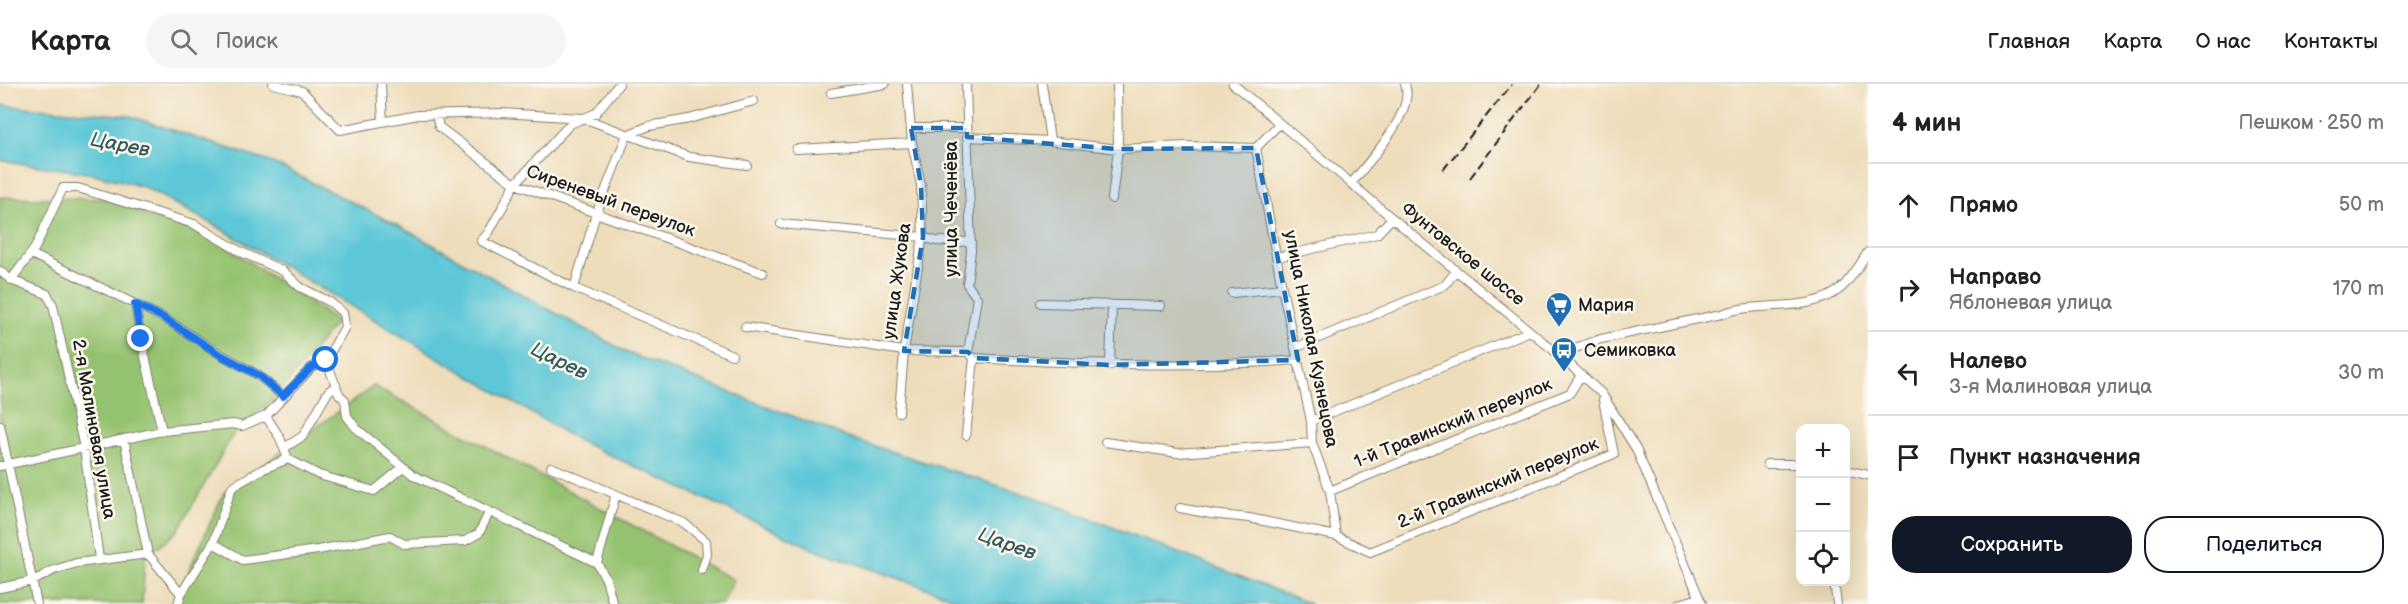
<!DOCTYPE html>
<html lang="ru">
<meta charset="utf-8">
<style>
body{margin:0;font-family:"Balsamiq Sans",sans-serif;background:#f6f6f6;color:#202124}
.controls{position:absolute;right:18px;bottom:18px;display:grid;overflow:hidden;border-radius:12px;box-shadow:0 6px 24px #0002}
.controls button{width:54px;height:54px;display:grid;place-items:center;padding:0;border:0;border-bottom:2px solid #e0e0e0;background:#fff;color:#202124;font:30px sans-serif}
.stop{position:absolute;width:18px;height:18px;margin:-14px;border:4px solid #1a73e8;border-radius:50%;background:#fff}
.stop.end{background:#1a73e8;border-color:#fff;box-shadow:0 2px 6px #0008}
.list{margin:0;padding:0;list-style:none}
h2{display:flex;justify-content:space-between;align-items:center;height:78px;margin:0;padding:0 24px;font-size:26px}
h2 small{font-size:20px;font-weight:400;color:#757577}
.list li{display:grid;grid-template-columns:39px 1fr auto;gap:18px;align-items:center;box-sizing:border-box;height:84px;padding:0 24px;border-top:2px solid #e0e0e0}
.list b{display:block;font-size:22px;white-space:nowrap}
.list p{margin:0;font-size:20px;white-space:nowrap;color:#757577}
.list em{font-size:20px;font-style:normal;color:#757577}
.actions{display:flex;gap:12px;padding:18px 24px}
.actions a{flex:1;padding:14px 0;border:2px solid #111827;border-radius:24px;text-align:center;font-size:21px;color:#111827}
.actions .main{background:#111827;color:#fff}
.icon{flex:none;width:33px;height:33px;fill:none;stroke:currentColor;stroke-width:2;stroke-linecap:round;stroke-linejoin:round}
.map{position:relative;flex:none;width:1868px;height:520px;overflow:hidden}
header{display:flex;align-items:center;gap:36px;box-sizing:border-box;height:84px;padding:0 30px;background:#fff;border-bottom:2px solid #e0e0e0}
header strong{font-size:28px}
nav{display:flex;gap:33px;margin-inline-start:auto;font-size:21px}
.search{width:420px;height:54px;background:#f6f6f6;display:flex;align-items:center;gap:15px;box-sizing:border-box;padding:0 21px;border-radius:33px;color:#757577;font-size:22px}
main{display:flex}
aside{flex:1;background:#fff}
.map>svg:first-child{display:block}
</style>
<header>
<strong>Карта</strong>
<div class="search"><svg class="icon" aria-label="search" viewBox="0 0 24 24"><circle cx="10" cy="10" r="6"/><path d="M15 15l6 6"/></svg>Поиск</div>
<nav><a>Главная</a><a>Карта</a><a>О нас</a><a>Контакты</a></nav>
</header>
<main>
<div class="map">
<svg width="1868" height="520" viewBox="0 0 1868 520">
<rect width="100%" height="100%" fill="#fbf7ec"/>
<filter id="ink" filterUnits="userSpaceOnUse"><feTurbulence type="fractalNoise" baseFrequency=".0167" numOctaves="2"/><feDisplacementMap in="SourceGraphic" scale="12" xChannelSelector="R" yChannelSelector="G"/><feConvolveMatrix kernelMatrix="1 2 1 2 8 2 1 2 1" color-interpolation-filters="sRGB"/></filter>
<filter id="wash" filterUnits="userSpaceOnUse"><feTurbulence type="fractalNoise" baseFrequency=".008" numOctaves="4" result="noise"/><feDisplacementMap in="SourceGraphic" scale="24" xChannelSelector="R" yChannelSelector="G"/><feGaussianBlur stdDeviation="1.35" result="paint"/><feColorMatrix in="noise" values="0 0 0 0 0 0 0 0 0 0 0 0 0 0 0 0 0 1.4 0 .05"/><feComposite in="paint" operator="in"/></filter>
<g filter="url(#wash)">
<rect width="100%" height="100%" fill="#edb"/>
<path fill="#95c270" stroke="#586f46" stroke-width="1.5" d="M0 113 105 115 215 155 337 237 277 312 235 347 177 448 145 473 142 520H0Z
M374 302 734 496 722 520H174L223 410Z"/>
<path fill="#5dc7d7" stroke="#3c727a" stroke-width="1.5" d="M0 21 130 32 273 79 397 141 628 269 852 355 1040 415 1311 520H972L812 464 577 356 218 143 144 103 94 90 0 76Z"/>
</g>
<g filter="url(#ink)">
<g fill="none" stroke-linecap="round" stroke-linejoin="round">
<g stroke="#857c6c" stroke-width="10">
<path id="minor" d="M273 0 302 7 340 46 418 31 502 29 583 34 689 73 747 81
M381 0 383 38
M619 0 596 29 570 40 515 100 489 148 481 157 574 204 732 271
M1042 0 1050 57
M1233 0 1392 134 1558 270 1602 310 1636 365 1702 520
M831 9 885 0
M436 31 439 43 515 100 763 189
M911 44H967
M967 53 1050 57 1118 65 1187 62 1256 64 1279 40
M1256 64 1282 204 1311 337 1312 359 1330 407 1336 452
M796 65 912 59
M1351 100C1368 78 1416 28 1405 0
M1112 115 1118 65 1117 0
M781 140 923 153 936 157 971 158
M31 170 162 233 220 270 258 291 283 312
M1278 173 1377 150 1392 134
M0 187 11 196 35 164 63 104H78L194 140 241 168 283 187 300 203 330 218 343 229 345 243 326 276 311 284 266 332 242 342 233 340 162 347 0 382
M11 196 47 210 53 221 84 364 99 475
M574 204 595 133 627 51 649 42 689 35 754 17
M1232 209 1282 204
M1041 219 1161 222
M135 220 141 255 162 347
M745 243 904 267 968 268
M1295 264 1445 201 1456 187
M1558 270 1601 255 1722 230C1757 216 1810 230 1840 205 1851 196 1860 180 1868 168
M974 274C1082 280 1189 284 1298 276
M326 276 339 310 345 316 347 332 356 344 413 391 597 479 606 495 613 520
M1110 281 1112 221
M899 328 904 267 923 153 921 101 912 59 907 0
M266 332 280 354 288 375 319 391 374 407 403 383
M1311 337 1530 247
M0 341 37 520
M966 351 974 274 968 268 977 214 967 200 971 167 966 0
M124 355 148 470 181 510
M1105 358 1178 369 1312 359
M284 364 303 352 328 308 336 301
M1767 380H1800
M551 383 684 439 706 457 707 471 702 486
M1846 386 1868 391
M1330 407 1570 309 1581 291
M1180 424 1211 430 1249 434 1336 452 1370 468 1614 370 1603 316
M213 459 243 476 318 466 390 452 404 460 465 457 479 449 489 429
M597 479 616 410
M1834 498 1837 520
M0 504 33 497 54 486 77 479 148 470
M178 520 181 510 213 459 232 403 263 385 288 375
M1679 520 1699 514"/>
</g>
<use href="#minor" stroke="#fff" stroke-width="8"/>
<path stroke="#1c1c1c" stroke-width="2" stroke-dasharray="9 4.5" stroke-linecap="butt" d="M1443 86 1512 0
M1470 94 1541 0"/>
</g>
</g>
<g fill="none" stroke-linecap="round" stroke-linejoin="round" filter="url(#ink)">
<path stroke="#1a73e8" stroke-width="8" d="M141 255 135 220 162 233 219 270 258 291 283 312 311 284 326 276"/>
</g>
<path fill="#1f6fb2" fill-opacity="0.2" stroke="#1f6fb2" stroke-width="4.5" stroke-dasharray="12 8" stroke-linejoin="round" d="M911 44H967V53L1118 65 1256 64 1298 276 1110 281 974 274 968 268 904 267 923 153 921 101Z"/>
<defs>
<g id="supermarket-pin" transform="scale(1.35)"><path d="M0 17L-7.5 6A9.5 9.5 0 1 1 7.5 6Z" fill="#1f6fb2" stroke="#fbf7ec"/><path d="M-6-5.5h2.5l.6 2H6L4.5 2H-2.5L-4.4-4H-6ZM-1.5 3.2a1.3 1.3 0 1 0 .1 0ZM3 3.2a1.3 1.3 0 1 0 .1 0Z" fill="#fff"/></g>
<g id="bus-pin" transform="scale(1.35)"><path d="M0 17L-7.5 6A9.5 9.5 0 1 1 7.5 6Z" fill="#1f6fb2" stroke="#fbf7ec"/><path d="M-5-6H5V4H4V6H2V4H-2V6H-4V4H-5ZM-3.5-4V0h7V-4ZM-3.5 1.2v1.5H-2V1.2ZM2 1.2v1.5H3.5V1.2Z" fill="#fff"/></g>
</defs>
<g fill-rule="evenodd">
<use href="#supermarket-pin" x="1559" y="221"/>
<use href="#bus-pin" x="1564" y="266"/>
</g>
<g text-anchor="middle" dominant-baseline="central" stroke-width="5" stroke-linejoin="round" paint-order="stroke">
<g font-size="18" fill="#1c1c1c" stroke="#fbf7ec">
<text transform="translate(611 117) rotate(20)">Сиреневый переулок</text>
<text transform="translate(951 125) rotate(-90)">улица Чеченёва</text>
<text transform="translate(1463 170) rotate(39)">Фунтовское шоссе</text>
<text transform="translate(897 197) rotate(-82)">улица Жукова</text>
<text transform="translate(1311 255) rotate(79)">улица Николая Кузнецова</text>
<text transform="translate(1453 339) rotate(-22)">1-й Травинский переулок</text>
<text transform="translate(94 345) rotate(80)">2-я Малиновая улица</text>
<text transform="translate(1498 399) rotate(-22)">2-й Травинский переулок</text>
</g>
<g font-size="18" fill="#1c1c1c" stroke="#fbf7ec" text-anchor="start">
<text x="1578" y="221">Мария</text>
<text x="1584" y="266">Семиковка</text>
</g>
<g font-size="20" font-style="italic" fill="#33585d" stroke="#fbf7ec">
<text transform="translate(120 61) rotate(11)">Царев</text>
<text transform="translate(559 277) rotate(26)">Царев</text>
<text transform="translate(1007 460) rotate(20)">Царев</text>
</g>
</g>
</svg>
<div class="controls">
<button>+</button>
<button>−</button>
<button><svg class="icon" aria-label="locate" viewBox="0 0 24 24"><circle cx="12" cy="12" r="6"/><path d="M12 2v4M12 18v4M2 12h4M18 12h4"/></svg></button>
</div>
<div class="stop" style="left:326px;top:276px"></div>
<div class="stop end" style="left:141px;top:255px"></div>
</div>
<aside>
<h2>4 мин<small>Пешком · 250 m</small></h2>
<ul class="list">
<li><svg class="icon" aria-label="ahead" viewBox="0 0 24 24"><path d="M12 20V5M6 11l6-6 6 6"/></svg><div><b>Прямо</b></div><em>50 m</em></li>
<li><svg class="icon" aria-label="right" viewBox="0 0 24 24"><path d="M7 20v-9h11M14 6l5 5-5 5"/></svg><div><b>Направо</b><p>Яблоневая улица</p></div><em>170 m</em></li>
<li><svg class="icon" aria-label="left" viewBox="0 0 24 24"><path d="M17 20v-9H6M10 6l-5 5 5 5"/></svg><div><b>Налево</b><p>3-я Малиновая улица</p></div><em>30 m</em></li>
<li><svg class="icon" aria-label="arrive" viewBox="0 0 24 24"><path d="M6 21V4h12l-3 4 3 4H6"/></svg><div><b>Пункт назначения</b></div></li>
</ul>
<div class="actions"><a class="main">Сохранить</a><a>Поделиться</a></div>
</aside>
</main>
